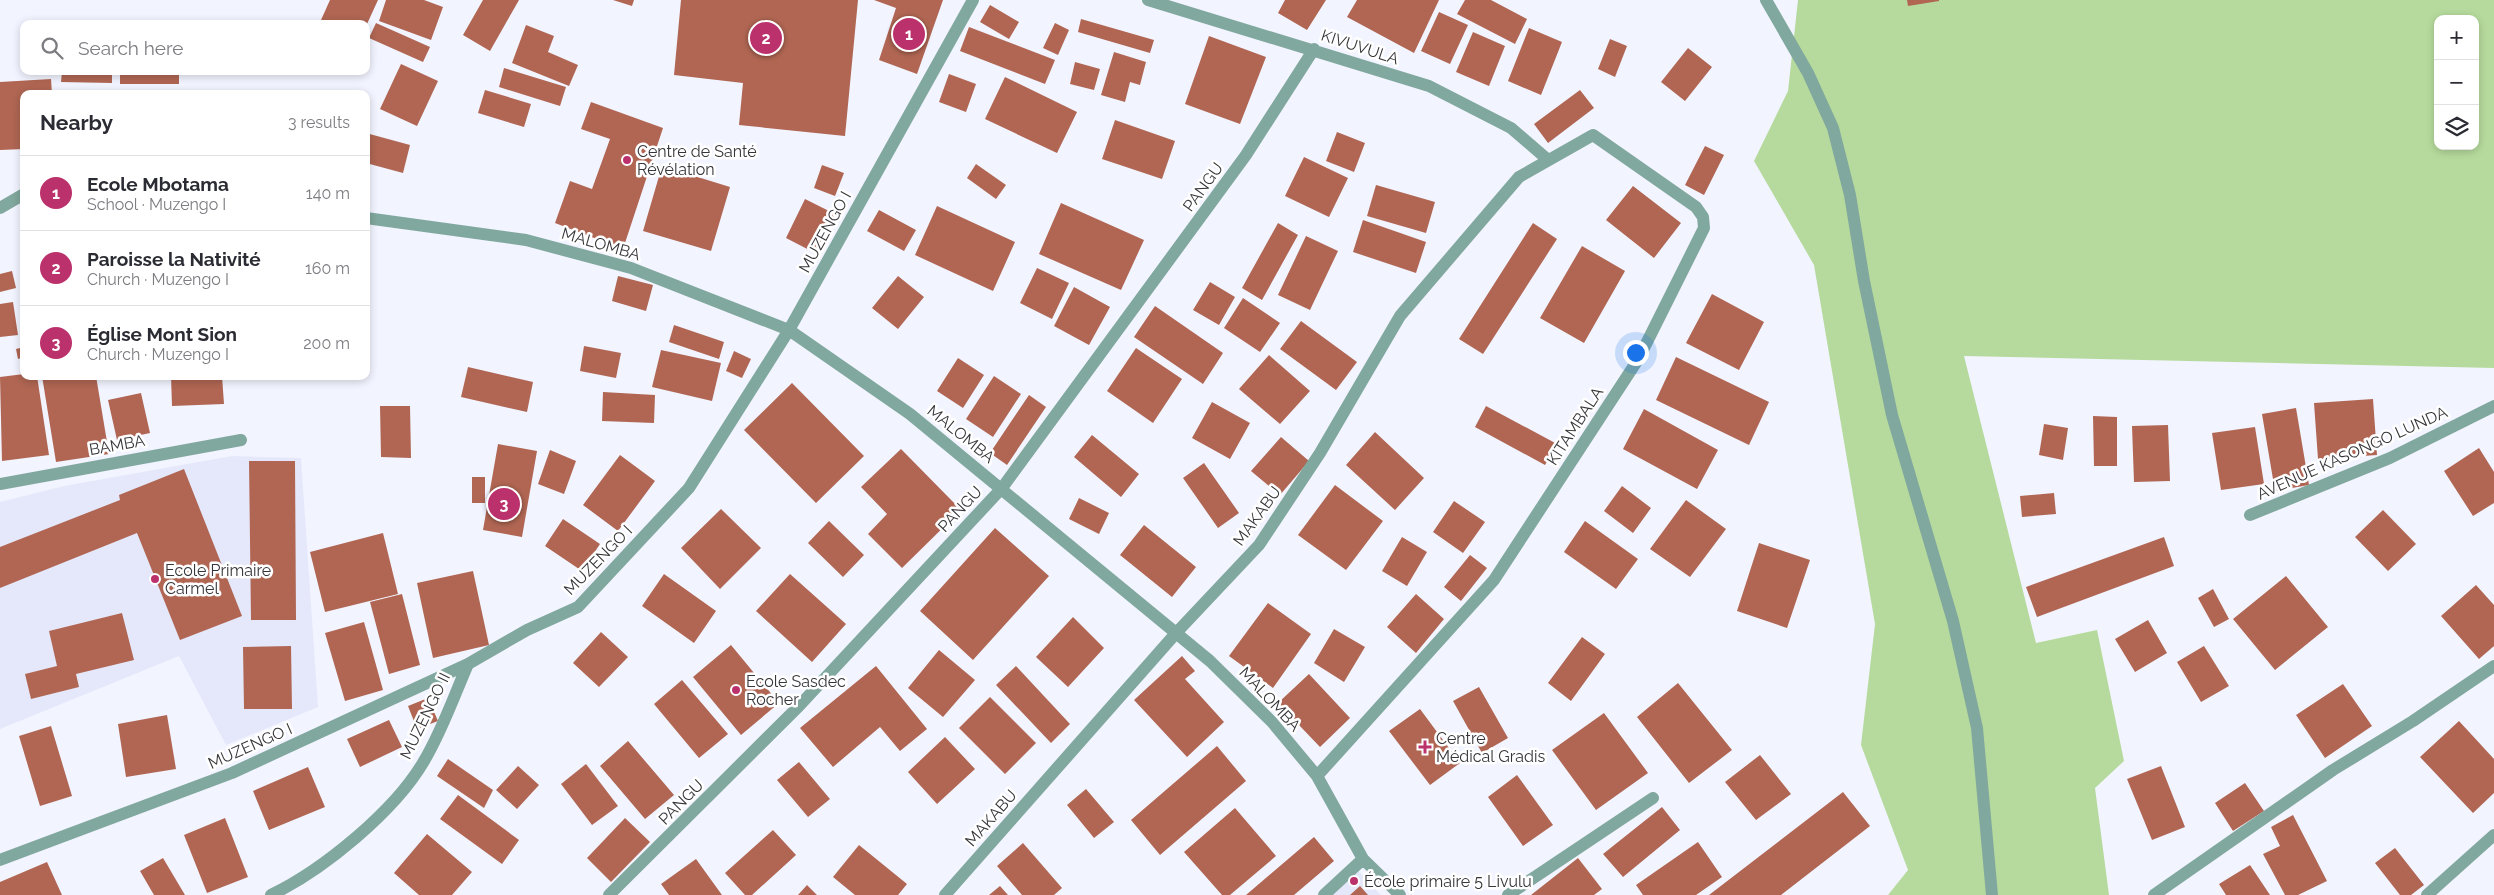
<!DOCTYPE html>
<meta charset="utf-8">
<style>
body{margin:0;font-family:Raleway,sans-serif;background:#f7f7f7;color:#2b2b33}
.controls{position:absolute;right:15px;top:15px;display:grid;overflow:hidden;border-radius:10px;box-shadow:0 2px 8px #0003}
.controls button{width:45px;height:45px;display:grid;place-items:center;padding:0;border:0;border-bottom:1px solid #e1e1e2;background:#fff;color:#2b2b33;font:25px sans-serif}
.you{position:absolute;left:1635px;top:352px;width:18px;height:18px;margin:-12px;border:4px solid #fff;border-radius:50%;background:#1a73e8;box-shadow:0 0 0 8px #1a73e833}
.badge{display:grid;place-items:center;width:32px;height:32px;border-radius:50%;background:#bb316b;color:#fff;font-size:16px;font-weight:700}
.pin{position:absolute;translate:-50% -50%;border:2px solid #fff;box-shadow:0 1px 5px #0006}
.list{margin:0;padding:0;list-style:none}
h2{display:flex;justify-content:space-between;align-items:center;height:65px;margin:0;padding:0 20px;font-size:21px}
h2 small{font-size:16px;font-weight:400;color:#7c7c81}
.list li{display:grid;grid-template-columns:32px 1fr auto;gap:15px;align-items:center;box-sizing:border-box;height:75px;padding:0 20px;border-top:1px solid #e1e1e2}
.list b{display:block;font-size:19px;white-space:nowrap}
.list p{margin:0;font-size:16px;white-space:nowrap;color:#7c7c81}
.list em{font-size:16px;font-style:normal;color:#7c7c81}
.icon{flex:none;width:28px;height:28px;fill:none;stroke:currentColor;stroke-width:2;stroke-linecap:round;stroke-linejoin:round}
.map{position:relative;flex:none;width:2494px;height:895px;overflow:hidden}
.search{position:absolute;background:#fff;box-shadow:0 2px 8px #0003;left:20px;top:20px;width:350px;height:55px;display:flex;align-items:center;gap:12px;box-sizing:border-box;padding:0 18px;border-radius:10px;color:#7c7c81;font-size:19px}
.panel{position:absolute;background:#fff;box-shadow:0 2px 8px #0003;left:20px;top:90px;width:350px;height:290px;border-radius:10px}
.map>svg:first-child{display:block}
</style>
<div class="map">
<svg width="2494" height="895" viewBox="0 0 2494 895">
<rect width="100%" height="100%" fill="#f2f4ff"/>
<path fill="#e5e8fa" d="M232 456 301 458 318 707 226 745 179 656 0 729V502L64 486Z
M1355 867 1381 895H1324Z"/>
<path fill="#b6da9d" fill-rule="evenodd" d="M1798 0H2494V368L1964 356 2036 643 2097 630 2124 761 2095 788 2109 895H1888L1908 870 1861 745 1875 624 1814 265 1754 161 1788 91ZM2438 19H2475V146H2438Z"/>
<path fill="#b06653" d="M330 0H378L367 24H329L321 20Z
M386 0H424L443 7 431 40 379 21Z
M483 0H519L490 51 463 35Z
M613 0H634L632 6Z
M681 0H858L845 136 739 125 743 83 674 75Z
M874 0H943L917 74 879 60 896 8Z
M1285 0H1326L1307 30 1278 13Z
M1357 0H1439L1414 53 1347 17Z
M1465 0H1491L1527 19 1515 44 1457 14Z
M1907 0H1939V1L1908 6Z
M990 5 1019 22 1009 39 980 22Z
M1439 12 1468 25 1450 64 1421 51Z
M1081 19 1154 40 1150 53 1078 32Z
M376 23 430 47 423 62 369 38Z
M1055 23 1069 30 1058 55 1043 48Z
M526 25 554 36 548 52 578 65 569 86 512 63Z
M969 27 1055 60 1045 84 960 51Z
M1529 28 1562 42 1541 95 1508 81Z
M1473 32 1505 46 1489 86 1456 72Z
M1209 36 1266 57 1240 124 1185 104Z
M1610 39 1627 46 1615 77 1598 69Z
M1688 48 1712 67 1685 101 1661 82Z
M1114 52 1146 62 1140 85 1130 82 1125 102 1101 95Z
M1075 62 1100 69 1094 90 1070 84Z
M401 64 438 81 417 126 380 109Z
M504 68 566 87 560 106 499 87Z
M62 71H112V83L61 82Z
M120 71H179V84H120Z
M949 74 976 84 966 112 939 102Z
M1005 77 1077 112 1057 153 985 119Z
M51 79 52 94H24V149L0 150V82Z
M485 90 531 104 524 127 478 113Z
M1580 90 1594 108 1548 143 1534 124Z
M591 102 663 128 623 249 555 223 570 181 592 189 610 139 581 129Z
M1115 120 1175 141 1162 179 1102 159Z
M1337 132 1365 143 1354 172 1326 161Z
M366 133 410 145 403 173 366 163Z
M1705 146 1724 155 1704 195 1685 185Z
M1304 157 1348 178 1329 217 1285 196Z
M976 164 1006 185 996 199 967 178Z
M822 165 844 173 835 196 814 188Z
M662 166 730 187 711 251 643 231Z
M1376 185 1435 202 1426 233 1367 216Z
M1633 186 1681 223 1654 258 1606 220Z
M805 199 835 214 815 253 786 238Z
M1061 203 1144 240 1121 290 1039 254Z
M937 206 1015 242 993 291 915 255Z
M879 210 916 230 904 251 867 231Z
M1363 220 1426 242 1416 273 1353 252Z
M1278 223 1298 235 1262 300 1242 288Z
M1533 223 1557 239 1483 354 1459 339Z
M1306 236 1338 251 1310 310 1278 295Z
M1582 246 1625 271 1584 343 1540 318Z
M1037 268 1069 283 1052 319 1020 303Z
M12 271 16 288 0 292V274Z
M618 276 653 285 646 311 612 301Z
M898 276 924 297 898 329 872 308Z
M1210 282 1235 297 1219 325 1193 310Z
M1074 287 1110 307 1089 345 1054 326Z
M1712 294 1764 322 1739 370 1686 343Z
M1243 298 1280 323 1260 352 1224 328Z
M13 302 18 335 0 337V304Z
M1155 306 1223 353 1203 384 1134 337Z
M1301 321 1357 362 1336 390 1280 349Z
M674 325 724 342 719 359 669 342Z
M584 346 621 353 616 378 580 371Z
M24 347V357L18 359 16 349Z
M1136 348 1182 379 1153 423 1107 391Z
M661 350 721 363 712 401 652 387Z
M734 351 751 359 742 378 726 371Z
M1269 355 1310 391 1280 424 1239 389Z
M1676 357 1769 402 1749 445 1656 400Z
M958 358 984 375 963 408 937 391Z
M468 367 533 382 527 412 461 397Z
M24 374V376H37L49 455 2 461 0 377Z
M42 376H96L109 454 56 462Z
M171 376H222L224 404 172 406Z
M994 376 1021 394 993 437 966 419Z
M792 383 864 456 816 503 744 430Z
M603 392 655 395 654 423 602 421Z
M141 393 150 433 117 440 108 400Z
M1029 395 1046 407 1007 465 990 453Z
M2373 399 2377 455 2318 459 2314 403Z
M1212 402 1250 423 1230 459 1192 438Z
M380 406H410L411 458 381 457Z
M1486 406 1557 444 1545 465 1475 427Z
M2296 408 2309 485 2275 491 2262 414Z
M1644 409 1718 450 1697 489 1623 449Z
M2093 416 2117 417V466H2094Z
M2044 424 2068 428 2063 460 2039 455Z
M2168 425 2170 481 2134 482 2132 426Z
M2255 427 2264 484 2221 490 2212 433Z
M1375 432 1424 478 1395 510 1346 465Z
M1092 435 1139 474 1121 497 1074 457Z
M1281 437 1309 461 1280 495 1251 471Z
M498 444 537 451 522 537 483 530Z
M2479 448 2494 472V503L2473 516 2444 471Z
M901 449 961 510 902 568 868 534 887 514 861 487Z
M550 450 576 461 564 494 538 484Z
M620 455 655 481 618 531 583 505Z
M249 461H295L296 620H251Z
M1204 463 1239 513 1218 528 1183 478Z
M184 469 242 616 180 640 137 533 0 588V547L120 500 119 495Z
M472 477H485V503H472Z
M1335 485 1383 521 1346 570 1298 535Z
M1622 486 1651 508 1633 533 1604 511Z
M2054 493 2056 514 2022 517 2020 496Z
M1079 498 1109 513 1099 534 1069 519Z
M1686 500 1726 529 1690 577 1650 549Z
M1454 501 1485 522 1463 553 1433 532Z
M721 509 761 548 720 589 681 548Z
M2383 510 2416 544 2388 571 2355 537Z
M563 519 600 544 582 571 545 546Z
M829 521 864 555 843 577 808 543Z
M1585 521 1638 559 1616 589 1564 552Z
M1144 525 1196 567 1172 597 1120 555Z
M995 528 1049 576 973 660 920 611Z
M383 533 398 594 325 612 310 552Z
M1402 537 1427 552 1407 586 1382 571Z
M2164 537 2174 566 2037 617 2026 587Z
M1759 543 1810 560 1787 628 1737 611Z
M1470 555 1487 568 1461 601 1444 587Z
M473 571 489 645 433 658 417 583Z
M664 574 716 611 694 643 642 606Z
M790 574 846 624 812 662 756 611Z
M2286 576 2328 627 2275 670 2233 619Z
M2476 585 2494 605V646L2479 659 2441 616Z
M2213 589 2229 619 2214 627 2198 598Z
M402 594 420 665 389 674 370 602Z
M1416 594 1444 619 1416 653 1387 627Z
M1268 603 1311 634 1273 688 1229 656Z
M122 613 134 660 76 674 79 687 31 699 25 674 57 666 49 631Z
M1073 617 1104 648 1068 687 1036 657Z
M2148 620 2167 653 2135 672 2115 639Z
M364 622 383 690 345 701 325 633Z
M1334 629 1365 647 1344 682 1314 663Z
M601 632 628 657 599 687 573 663Z
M1582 637 1605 654 1571 701 1548 683Z
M731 645 779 703 741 735 693 677Z
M291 646 292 709H244L243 647Z
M2204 646 2229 686 2201 702 2177 662Z
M939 650 975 680 943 717 908 688Z
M1182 656 1195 671 1185 679 1224 722 1187 757 1134 700Z
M876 666 927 729 900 751 880 727 833 767 800 728Z
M1016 666 1070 724 1051 743 996 685Z
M1309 674 1350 718 1320 747 1278 703Z
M682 680 728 734 699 758 654 704Z
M1678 683 1732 750 1689 783 1637 717Z
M2343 684 2372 726 2325 758 2296 715Z
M1479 687 1508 738 1482 753 1453 701Z
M990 697 1036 743 1005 774 959 728Z
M428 698 438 721 417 729 408 706Z
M1420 709 1460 763 1430 785 1389 731Z
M1604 713 1648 773 1596 810 1552 750Z
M167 715 176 769 126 777 118 724Z
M389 720 402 747 360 767 347 739Z
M2459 721 2494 759V793L2473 813 2420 757Z
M51 726 72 796 40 806 19 736Z
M945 737 975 769 937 804 908 772Z
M628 741 674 795 645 819 600 766Z
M1217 746 1246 781 1160 855 1131 820Z
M1760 755 1791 794 1756 820 1725 782Z
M448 759 493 790 484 808 437 776Z
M799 762 830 799 808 817 777 780Z
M586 764 618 806 592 825 561 784Z
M518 766 539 785 517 809 496 790Z
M2161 766 2185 827 2152 840 2127 779Z
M308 767 325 807 269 830 253 791Z
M1517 775 1553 825 1523 846 1488 797Z
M2245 783 2264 811 2233 831 2215 803Z
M1086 789 1114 822 1094 838 1067 805Z
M1843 792 1870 826 1781 895H1709Z
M458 795 519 840 502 864 440 819Z
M1662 807 1680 830 1623 877 1603 854Z
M1235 808 1276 856 1230 895H1222L1184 852Z
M2293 815 2327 881 2298 895H2285L2263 854 2280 846 2271 827Z
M225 818 248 877 207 893 184 835Z
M625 818 650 842 611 882 587 858Z
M773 830 796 855 752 895H745L725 873Z
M427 834 472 872 452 895H419L394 873Z
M1314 837 1334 861 1294 895H1246Z
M1698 842 1722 877 1696 895H1643L1636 885Z
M1023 843 1062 888 1054 895H1022L997 866Z
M859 845 907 884 898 895H855L833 877Z
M2395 848 2424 885 2411 895H2400L2375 863Z
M163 858 185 895H154L140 871Z
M1578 858 1602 889 1594 895H1531Z
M696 859 722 895H669L661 884Z
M47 862 62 895H0V882Z
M2250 865 2270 895H2226L2219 884Z
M807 885 817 895H798Z
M1000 886 1008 895H989Z
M1360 886 1368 895H1350Z"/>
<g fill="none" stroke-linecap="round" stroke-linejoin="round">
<path stroke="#81a89e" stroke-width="12" d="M1766 0 1808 73 1833 128 1850 195 1864 281 1892 415 1953 621 1977 728 1992 895
M1508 895 1653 798
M2154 895 2333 770 2413 721 2494 666
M2427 895 2494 835"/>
<path stroke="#81a89e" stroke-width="12" d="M1148 0 1429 86 1511 128 1547 159
M0 208 24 194
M366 218 526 240 631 268 789 330 910 414 1210 661 1272 722 1317 776 1363 859 1400 895
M0 484 241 440
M2250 515 2390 458 2494 406
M0 860 232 773 468 664 527 630 578 607 689 488 789 330 973 0
M271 895C323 870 395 811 424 761 442 731 454 696 468 664
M609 895 799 706 1002 488 1246 155 1314 49
M945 895 1177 632 1259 545 1320 453 1400 316 1519 177 1593 135 1696 207 1703 217 1704 228 1639 358 1494 580 1317 776
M1324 895 1363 859"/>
</g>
<g fill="#bb316b" stroke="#fff" stroke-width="2">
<circle cx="627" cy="160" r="5"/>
<circle cx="155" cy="579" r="5"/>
<circle cx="736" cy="690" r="5"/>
<path d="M1422.5 739.5h5v5h5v5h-5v5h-5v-5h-5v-5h5z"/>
<circle cx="1354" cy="881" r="5"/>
</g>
<g text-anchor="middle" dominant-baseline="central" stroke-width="5" stroke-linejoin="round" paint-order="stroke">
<g font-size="16" fill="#36363a" stroke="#fff">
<text transform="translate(1360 47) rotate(18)">KIVUVULA</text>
<text transform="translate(1203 187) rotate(-54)">PANGU</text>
<text transform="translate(825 232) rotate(-61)">MUZENGO I</text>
<text transform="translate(601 244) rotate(16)">MALOMBA</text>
<text transform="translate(1575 426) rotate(-57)">KITAMBALA</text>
<text transform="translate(961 434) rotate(39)">MALOMBA</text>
<text transform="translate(117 445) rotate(-10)">BAMBA</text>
<text transform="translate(2352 453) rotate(-24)">AVENUE KASONGO LUNDA</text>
<text transform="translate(960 509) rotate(-47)">PANGU</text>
<text transform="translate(1257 516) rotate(-54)">MAKABU</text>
<text transform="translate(598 560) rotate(-46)">MUZENGO I</text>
<text transform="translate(1270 699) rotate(47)">MALOMBA</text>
<text transform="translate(425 716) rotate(-64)">MUZENGO II</text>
<text transform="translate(250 746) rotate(-24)">MUZENGO I</text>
<text transform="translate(681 802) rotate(-45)">PANGU</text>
<text transform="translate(991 818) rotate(-49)">MAKABU</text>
</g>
<g font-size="16" fill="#36363a" stroke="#fff" text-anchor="start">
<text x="637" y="151">Centre de Santé<tspan x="637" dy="18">Révélation</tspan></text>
<text x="165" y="570">Ecole Primaire<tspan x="165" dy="18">Carmel</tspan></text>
<text x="746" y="681">Ecole Sasdec<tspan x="746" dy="18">Rocher</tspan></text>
<text x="1436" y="738">Centre<tspan x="1436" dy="18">Médical Gradis</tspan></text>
<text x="1364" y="881">École primaire 5 Livulu</text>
</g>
</g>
</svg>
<div class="controls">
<button>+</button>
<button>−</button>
<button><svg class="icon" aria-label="layers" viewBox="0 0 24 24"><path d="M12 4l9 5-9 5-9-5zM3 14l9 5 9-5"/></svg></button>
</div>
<div class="you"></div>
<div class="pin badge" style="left:909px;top:34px">1</div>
<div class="pin badge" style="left:766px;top:38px">2</div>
<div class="pin badge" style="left:504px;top:504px">3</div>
<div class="search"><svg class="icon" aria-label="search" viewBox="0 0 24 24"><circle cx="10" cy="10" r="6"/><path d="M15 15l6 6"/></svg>Search here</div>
<section class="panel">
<h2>Nearby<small>3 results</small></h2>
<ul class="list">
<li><span class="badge">1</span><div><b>Ecole Mbotama</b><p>School · Muzengo I</p></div><em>140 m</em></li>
<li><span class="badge">2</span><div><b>Paroisse la Nativité</b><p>Church · Muzengo I</p></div><em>160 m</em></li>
<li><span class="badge">3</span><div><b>Église Mont Sion</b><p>Church · Muzengo I</p></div><em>200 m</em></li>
</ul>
</section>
</div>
